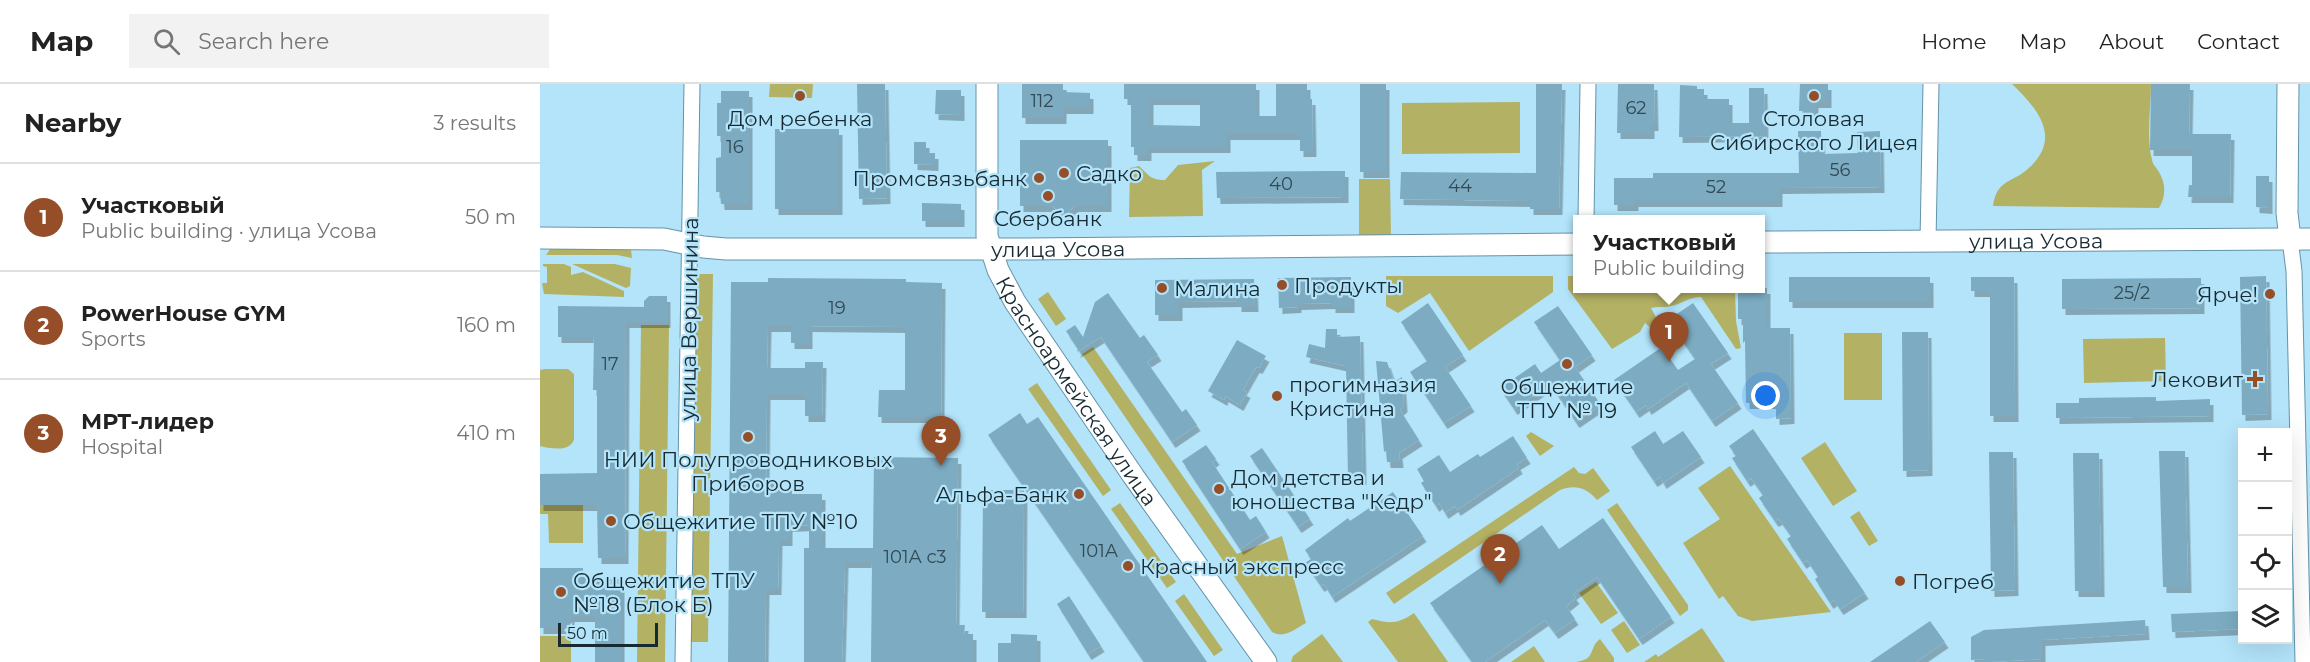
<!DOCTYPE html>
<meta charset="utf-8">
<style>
body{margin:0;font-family:Montserrat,sans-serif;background:#f2f2f2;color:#222}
.controls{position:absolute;right:18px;bottom:18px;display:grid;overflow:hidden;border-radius:0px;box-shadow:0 6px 24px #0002}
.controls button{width:54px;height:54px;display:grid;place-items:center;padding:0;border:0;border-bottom:2px solid #e0e0e0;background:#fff;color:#222;font:30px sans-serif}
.scale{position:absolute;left:18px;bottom:15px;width:100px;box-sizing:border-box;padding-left:6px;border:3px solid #172a32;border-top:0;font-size:16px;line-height:21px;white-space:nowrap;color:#172a32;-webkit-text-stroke:4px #b3e4fa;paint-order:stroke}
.you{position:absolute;left:1226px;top:312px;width:21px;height:21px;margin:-15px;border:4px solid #fff;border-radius:50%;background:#1a73e8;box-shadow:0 0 0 9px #1a73e833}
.badge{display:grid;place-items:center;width:39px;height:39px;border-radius:50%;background:#954e27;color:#fff;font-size:20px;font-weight:700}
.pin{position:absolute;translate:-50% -50px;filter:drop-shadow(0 2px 3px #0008)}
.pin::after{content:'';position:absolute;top:32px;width:21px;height:18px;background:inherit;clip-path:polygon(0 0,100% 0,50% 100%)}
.popup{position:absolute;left:1033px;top:131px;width:192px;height:78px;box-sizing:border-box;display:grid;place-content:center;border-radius:0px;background:#fff;filter:drop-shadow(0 2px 4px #0005);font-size:20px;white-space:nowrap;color:#767676}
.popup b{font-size:22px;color:#222}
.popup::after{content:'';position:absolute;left:50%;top:100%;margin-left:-12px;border:12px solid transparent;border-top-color:#fff}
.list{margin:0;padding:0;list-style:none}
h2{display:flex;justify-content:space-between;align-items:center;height:78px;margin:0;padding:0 24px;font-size:26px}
h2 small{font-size:20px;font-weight:400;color:#767676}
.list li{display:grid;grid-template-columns:39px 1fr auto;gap:18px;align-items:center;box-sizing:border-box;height:108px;padding:0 24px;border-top:2px solid #e0e0e0}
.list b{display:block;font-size:22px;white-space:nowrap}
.list p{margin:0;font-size:20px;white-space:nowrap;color:#767676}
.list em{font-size:20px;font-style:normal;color:#767676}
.icon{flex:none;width:33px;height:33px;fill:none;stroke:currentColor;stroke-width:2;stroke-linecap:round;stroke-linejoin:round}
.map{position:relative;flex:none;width:1770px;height:578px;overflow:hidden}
header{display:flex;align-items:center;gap:36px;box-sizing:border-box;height:84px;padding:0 30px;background:#fff;border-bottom:2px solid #e0e0e0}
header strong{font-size:28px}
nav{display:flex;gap:33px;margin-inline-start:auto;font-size:21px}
.search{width:420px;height:54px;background:#f2f2f2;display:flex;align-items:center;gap:15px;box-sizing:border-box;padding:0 21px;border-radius:0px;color:#767676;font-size:22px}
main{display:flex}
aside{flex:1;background:#fff}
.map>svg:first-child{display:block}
</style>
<header>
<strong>Map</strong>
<div class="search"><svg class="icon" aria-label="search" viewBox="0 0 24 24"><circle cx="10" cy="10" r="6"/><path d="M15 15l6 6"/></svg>Search here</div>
<nav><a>Home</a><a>Map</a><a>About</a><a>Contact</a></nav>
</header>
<main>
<aside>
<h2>Nearby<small>3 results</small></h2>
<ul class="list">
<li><span class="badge">1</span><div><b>Участковый</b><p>Public building · улица Усова</p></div><em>50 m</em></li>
<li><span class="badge">2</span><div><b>PowerHouse GYM</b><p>Sports</p></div><em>160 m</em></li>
<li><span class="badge">3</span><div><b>МРТ-лидер</b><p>Hospital</p></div><em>410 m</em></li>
</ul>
</aside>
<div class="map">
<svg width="1770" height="578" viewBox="0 0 1770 578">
<defs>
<filter id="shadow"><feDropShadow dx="3.5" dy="6" stdDeviation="0" flood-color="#0004"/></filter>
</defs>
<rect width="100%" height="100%" fill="#b3e4fa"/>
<path fill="#b3b164" d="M230 0H273L272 14 229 13Z
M1472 0H1611C1611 24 1606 52 1612 76 1613 81 1616 83 1619 88 1626 100 1626 112 1619 124L1453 122C1457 94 1474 99 1490 83 1522 53 1497 24 1472 0Z
M980 18V69L862 70V19Z
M675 77 662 86 663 132 589 133 590 84 599 82C609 91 610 96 625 96L638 81Z
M819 95H850L851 153H819Z
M11 164 91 166 92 174 77 171H6Z
M3 180H24L31 183V191L43 188 84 207V213L4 210 2 199H7V183L3 182Z
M32 180H75L91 184 90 202 86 204Z
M157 190H173L168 558H150Z
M846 192H1013V208L929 267 890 209 858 229 846 222Z
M1028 192H1037L1038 204 1195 205 1196 237 1201 264 1196 265 1161 213C1149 213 1142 220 1131 222 1124 224 1118 222 1111 224L1119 239 1111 244 1105 239 1100 248 1072 265 1028 205Z
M508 208 526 235 516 242 498 215Z
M101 241H129L125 578H97Z
M1304 249H1342V316H1304Z
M1625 254 1626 297 1544 299 1543 255Z
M553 263 697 470 742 452 766 539C755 545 744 555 732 548L542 270Z
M5 285H28L34 290V355C31 368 11 365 0 362V286Z
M497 299 571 406 563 412 488 305Z
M991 348 1014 362 1000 372 986 352Z
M1285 358 1317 407 1293 422 1261 374Z
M1190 382 1291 528 1212 537 1198 532 1183 512 1179 515 1143 459 1180 435 1158 404Z
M1034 383 1039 389 1045 390 1053 384 1070 407 1057 416C1047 404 1035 400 1020 406L854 520 846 509Z
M580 419 636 498 627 504 571 425Z
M1077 419 1148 521V526L1140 532 1067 426Z
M0 421H43V459H9L8 430H0Z
M1319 427 1338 457 1329 462 1310 433Z
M1056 498 1078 529 1061 540 1039 509Z
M644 510 683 566 674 572 635 517Z
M874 529 908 578H858L828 538 832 535C850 540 858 540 874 529Z
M1084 537 1100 561 1087 569 1071 546Z
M1162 544 1185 578H1104L1116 570 1118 573Z
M782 550 803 578H751L753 572Z
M0 552H31V578H0Z
M1060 555 1074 574V578H1036C1057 575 1048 564 1060 555Z
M994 562 1005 578H971Z"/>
<path fill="#7dacc2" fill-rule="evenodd" filter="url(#shadow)" d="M317 0H345L347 114 319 115Z
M482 0H523V8L550 9V24H523V34H482Z
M584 0H716V32H736V0H767V15H772L773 67H760V50H687V63H608V71H594V63H591V15H584ZM610 15H660V42L610 41Z
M820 0H846V88H820Z
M996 0H1022L1019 125H990V117L860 115 861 88 996 89Z
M1078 0H1114L1115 41H1111V49H1077Z
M1260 0H1288V18H1275V27H1259Z
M1611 0H1650L1649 50H1691L1690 113H1648L1649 101H1652V66H1610Z
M1140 1 1157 2V5H1164V15H1189V39H1209V4H1224L1225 52 1139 53Z
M396 6H421V31L395 30Z
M181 7H209V120H181L180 108H176V74L181 73V52H177V19H181Z
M235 45H299V125H235Z
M1258 47H1281L1282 70 1318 69 1317 48 1340 47 1341 103 1239 104V117H1095V121H1074V94H1113V89H1259Z
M480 56H568V122H535L524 131 512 122H480Z
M374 58H386V69H395V81L374 80Z
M790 87H805V113L677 114 676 88Z
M1716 92H1729V124L1716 123Z
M382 119 421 120V137H382Z
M1726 192 1728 330 1702 331 1700 193Z
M811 193V223H792V219L758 220V223L739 224 738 194Z
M1249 193H1390V218H1249Z
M1431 193H1474L1475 332H1450V207H1431Z
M228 194 366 195V198L402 199 401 333H338L339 306H365V243L269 242V259H251V242H228L227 284H265V278H283L282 332H265V310H227L226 396H237V406L252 407V410H282V464H333L334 373 418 374 416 541H425L424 550H433V578H331L332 478H305L302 578H264V464H269V441L249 442V456H239L238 505H226L225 578H188L191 198H228Z
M1661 194V224L1522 225V195Z
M714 195 715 222H698V217L639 218V231H615V196Z
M1198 204H1227V244H1250L1251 334 1236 335V319H1206L1205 257 1203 259V235H1198Z
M568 209 600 254 604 251 618 271 607 278 642 328 646 325 657 341 632 358 561 253 537 268 538 265 526 247 535 241 543 253 555 218Z
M109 212H127V238H86L85 474H58L57 421H0V390L57 389V306H53L54 253H18V222L104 223V217Z
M888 219 923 271 905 283 931 322 904 339 870 288 887 277 861 238Z
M1153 219 1188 269 1171 280 1198 319 1172 337 1146 299 1108 325 1106 321 1096 328 1074 296 1122 263 1138 286 1155 275 1128 236Z
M1018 222 1052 271 1035 283 1061 321 1036 338 1010 300 974 325 960 304 995 280 1001 289 1020 276 994 238Z
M786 245H797V253L820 252 823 395H808L806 282 766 273 769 260 785 264Z
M1362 248H1388L1389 386 1363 387Z
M697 256 726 272 719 284 716 283 703 306 707 308 700 321 685 312 684 316 668 307Z
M836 277 847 278 854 298 862 293 864 322 860 326 879 356 859 369 860 378H847L846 367 844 368Z
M1616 313V317L1670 315V332L1516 334V319H1539V314Z
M480 329 487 340 498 333 667 578H604L448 351Z
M1213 345 1325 509 1300 525 1294 516 1290 519 1275 495 1278 493 1267 476 1263 479 1247 455 1251 452 1239 435 1235 437 1219 414 1223 411 1211 394 1207 397 1192 374 1196 372 1189 362Z
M1115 347 1123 360 1143 347 1161 373 1123 399 1120 393 1114 397 1091 363Z
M973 352 987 374 977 380 979 384 917 426 915 422 905 429 899 419 896 422 881 399 884 397 877 385 899 371 910 388 938 370 940 373Z
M666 361 676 375 672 378 710 436 716 432 726 448 700 465 642 377Z
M722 364 770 435 758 443 710 372Z
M1619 367H1645L1648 503H1623Z
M1449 368H1473L1475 506 1451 507Z
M1533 369H1559L1561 507H1535Z
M443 406H484L483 528H442Z
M853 408 883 452 792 513 784 500 781 502 765 479 771 475 765 466 808 434 810 437Z
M1063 434 1131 533 1099 555 1057 493 1033 510 1036 514 1026 522 1035 535 1015 549 1005 536 945 578H932L890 519 1002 441 1019 465Z
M0 484H43V495H81V578H55V532H31V544H0Z
M529 512 561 562 548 570 517 520Z
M1702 527V545L1632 548 1631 530Z
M1605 536 1606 550 1502 556V575L1450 578H1444V575L1431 576V553L1444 546Z
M1390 537 1405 558 1376 578H1330Z
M471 550 497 551V578H458V559H471Z"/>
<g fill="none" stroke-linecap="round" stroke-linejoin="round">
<g stroke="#6593a8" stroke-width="17">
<path id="street" d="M1046 136 1048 0
M1750 155 1754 187 1763 578
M1388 157 1391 0
M143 578 152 0"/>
</g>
<g stroke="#6593a8" stroke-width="23">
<g id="secondary">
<path id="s1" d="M447 0V152L458 186 475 218 594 393 726 578"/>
<path d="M1748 0 1747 129 1750 155"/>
<path id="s2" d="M0 154 124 155 163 163 186 165H488L1038 160"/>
<path id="s3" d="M1220 158 1770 155"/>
</g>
</g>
<use href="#street" stroke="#fff" stroke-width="15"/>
<use href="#secondary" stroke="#fff" stroke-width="21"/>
</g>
<g fill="#954e27" stroke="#b3e4fa" stroke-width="2">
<circle cx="260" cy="12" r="6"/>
<circle cx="1274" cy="12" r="6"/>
<circle cx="524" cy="89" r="6"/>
<circle cx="499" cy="94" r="6"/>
<circle cx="508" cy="112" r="6"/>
<circle cx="742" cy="201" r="6"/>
<circle cx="622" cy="204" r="6"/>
<circle cx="1730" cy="210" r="6"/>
<circle cx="1027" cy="280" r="6"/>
<path d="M1712 286h6v6h6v6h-6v6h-6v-6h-6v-6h6z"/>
<circle cx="737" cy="312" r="6"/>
<circle cx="208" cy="353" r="6"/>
<circle cx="679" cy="405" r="6"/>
<circle cx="539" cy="410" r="6"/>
<circle cx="71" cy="437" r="6"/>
<circle cx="588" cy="482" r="6"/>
<circle cx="1360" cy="497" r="6"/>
<circle cx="21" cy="508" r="6"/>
</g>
<g text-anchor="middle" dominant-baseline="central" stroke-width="4.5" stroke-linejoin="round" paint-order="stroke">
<g font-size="18" fill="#304a56">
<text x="502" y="17">112</text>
<text x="1096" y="24">62</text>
<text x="195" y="63">16</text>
<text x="1300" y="86">56</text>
<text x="741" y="100">40</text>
<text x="920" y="102">44</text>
<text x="1176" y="103">52</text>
<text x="1592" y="209">25/2</text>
<text x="297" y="224">19</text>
<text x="70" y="280">17</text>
<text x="559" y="467">101А</text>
<text x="375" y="473">101А с3</text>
</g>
<g font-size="21" fill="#172a32" stroke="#b3e4fa" text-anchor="start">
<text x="260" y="34" text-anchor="middle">Дом ребенка</text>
<text x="1274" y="34" text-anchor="middle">Столовая<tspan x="1274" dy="24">Сибирского Лицея</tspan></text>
<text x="536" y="89">Садко</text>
<text x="487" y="94" text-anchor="end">Промсвязьбанк</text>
<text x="508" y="134" text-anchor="middle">Сбербанк</text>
<text x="754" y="201">Продукты</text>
<text x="634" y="204">Малина</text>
<text x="1718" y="210" text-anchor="end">Ярче!</text>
<text x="1703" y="295" text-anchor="end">Лековит</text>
<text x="749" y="300">прогимназия<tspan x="749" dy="24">Кристина</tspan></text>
<text x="1027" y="302" text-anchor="middle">Общежитие<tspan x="1027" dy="24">ТПУ № 19</tspan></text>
<text x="208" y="375" text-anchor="middle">НИИ Полупроводниковых<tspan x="208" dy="24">Приборов</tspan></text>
<text x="691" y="393">Дом детства и<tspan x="691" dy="24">юношества "Кедр"</tspan></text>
<text x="527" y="410" text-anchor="end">Альфа-Банк</text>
<text x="83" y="437">Общежитие ТПУ №10</text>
<text x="600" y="482">Красный экспресс</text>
<text x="33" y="496">Общежитие ТПУ<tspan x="33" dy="24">№18 (Блок Б)</tspan></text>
<text x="1372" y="497">Погреб</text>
</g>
<g font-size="21" fill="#172a32" stroke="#b3e4fa">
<text stroke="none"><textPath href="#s3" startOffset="276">улица Усова</textPath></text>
<text stroke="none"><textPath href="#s2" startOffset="519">улица Усова</textPath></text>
<text transform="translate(149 235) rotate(-89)">улица Вершинина</text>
<text stroke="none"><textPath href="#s1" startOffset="332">Красноармейская улица</textPath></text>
</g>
</g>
</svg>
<div class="controls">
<button>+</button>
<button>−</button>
<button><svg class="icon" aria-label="locate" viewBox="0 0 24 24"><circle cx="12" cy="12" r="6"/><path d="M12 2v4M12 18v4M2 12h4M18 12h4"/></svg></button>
<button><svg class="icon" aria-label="layers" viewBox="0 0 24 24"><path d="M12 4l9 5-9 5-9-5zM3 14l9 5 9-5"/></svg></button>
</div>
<div class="scale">50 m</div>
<div class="you"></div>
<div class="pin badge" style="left:1129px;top:278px">1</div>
<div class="popup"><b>Участковый</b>Public building</div>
<div class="pin badge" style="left:960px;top:500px">2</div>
<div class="pin badge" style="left:401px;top:382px">3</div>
</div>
</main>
